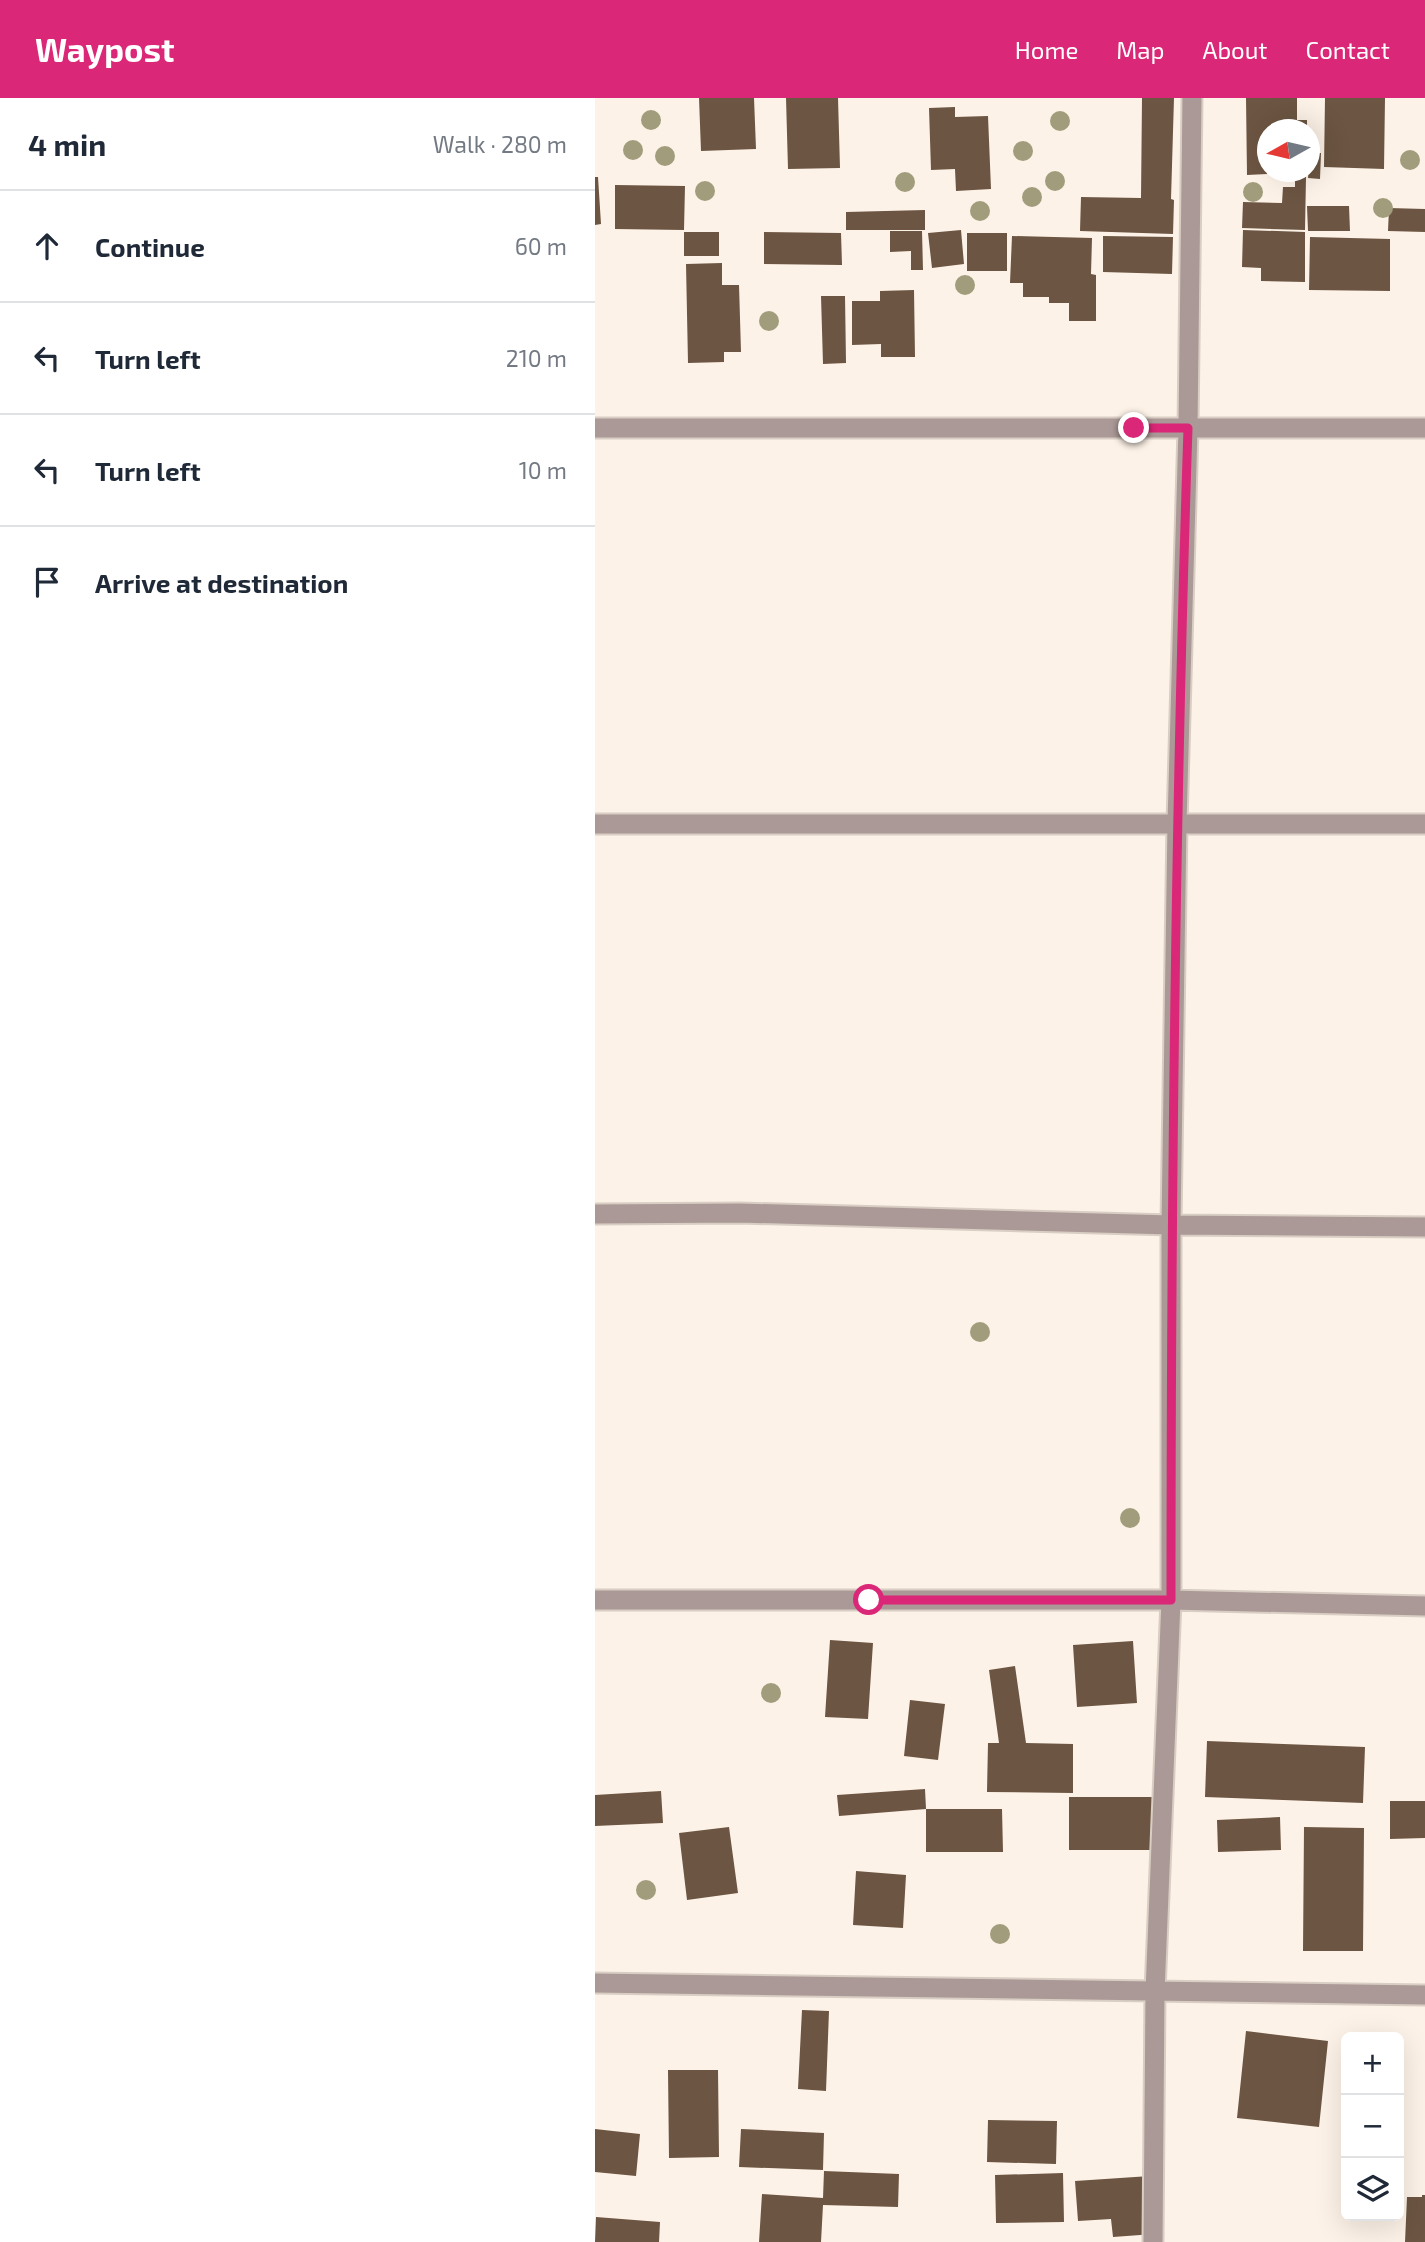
<!DOCTYPE html>
<meta charset="utf-8">
<style>
body{margin:0;font-family:"Exo 2",sans-serif;background:#f6f6f7;color:#1f2937}
.controls{position:absolute;right:21px;bottom:21px;display:grid;overflow:hidden;border-radius:10px;box-shadow:0 7px 28px #0002}
.controls button{width:63px;height:63px;display:grid;place-items:center;padding:0;border:0;border-bottom:2px solid #e0e1e3;background:#fff;color:#1f2937;font:35px sans-serif}
.compass{position:absolute;left:662px;top:21px;width:63px;height:63px;border-radius:50%;background:#fff;box-shadow:0 7px 28px #0002;rotate:262deg}
.stop{position:absolute;width:21px;height:21px;margin:-16px;border:5px solid #db2777;border-radius:50%;background:#fff}
.stop.end{background:#db2777;border-color:#fff;box-shadow:0 2px 7px #0008}
.list{margin:0;padding:0;list-style:none}
h2{display:flex;justify-content:space-between;align-items:center;height:91px;margin:0;padding:0 28px;font-size:30px}
h2 small{font-size:23px;font-weight:400;color:#747a83}
.list li{display:grid;grid-template-columns:46px 1fr auto;gap:21px;align-items:center;box-sizing:border-box;height:112px;padding:0 28px;border-top:2px solid #e0e1e3}
.list b{display:block;font-size:26px;white-space:nowrap}
.list em{font-size:23px;font-style:normal;color:#747a83}
.icon{flex:none;width:38px;height:38px;fill:none;stroke:currentColor;stroke-width:2;stroke-linecap:round;stroke-linejoin:round}
.map{position:relative;flex:none;width:830px;height:2144px;overflow:hidden}
header{display:flex;align-items:center;gap:42px;box-sizing:border-box;height:98px;padding:0 35px;background:#db2777;color:#fff}
header strong{font-size:33px}
nav{display:flex;gap:38px;margin-inline-start:auto;font-size:24px}
main{display:flex}
aside{flex:1;background:#fff}
.map>svg:first-child{display:block}
</style>
<header>
<strong>Waypost</strong>
<nav><a>Home</a><a>Map</a><a>About</a><a>Contact</a></nav>
</header>
<main>
<aside>
<h2>4 min<small>Walk · 280 m</small></h2>
<ul class="list">
<li><svg class="icon" aria-label="ahead" viewBox="0 0 24 24"><path d="M12 20V5M6 11l6-6 6 6"/></svg><div><b>Continue</b></div><em>60 m</em></li>
<li><svg class="icon" aria-label="left" viewBox="0 0 24 24"><path d="M17 20v-9H6M10 6l-5 5 5 5"/></svg><div><b>Turn left</b></div><em>210 m</em></li>
<li><svg class="icon" aria-label="left" viewBox="0 0 24 24"><path d="M17 20v-9H6M10 6l-5 5 5 5"/></svg><div><b>Turn left</b></div><em>10 m</em></li>
<li><svg class="icon" aria-label="arrive" viewBox="0 0 24 24"><path d="M6 21V4h12l-3 4 3 4H6"/></svg><div><b>Arrive at destination</b></div></li>
</ul>
</aside>
<div class="map">
<svg width="830" height="2144" viewBox="0 0 830 2144">
<rect width="100%" height="100%" fill="#fdf2e7"/>
<path fill="#6c5542" d="M104 0H159L161 51 106 53Z
M191 0H243L245 70 193 71Z
M547 0H579L576 101 579 102 578 136 485 133 486 99 546 100Z
M651 0H702V22H712V32H673L672 76 652 77Z
M730 0H790L789 71 729 69Z
M360 9V19L393 18 396 91 361 93 360 71 336 72 334 10Z
M715 55H726L725 81 713 80Z
M0 79H3L6 126 0 127Z
M700 79H711L710 132 647 130 648 104 687 105 688 89H700Z
M20 87 90 88 89 132 20 131Z
M712 108H754L755 133H713Z
M794 110 830 111V134L793 133Z
M330 112V132H251V114Z
M366 132 369 166 337 170 333 135Z
M648 132 710 134V184L666 183V170L647 169Z
M295 133H327L328 172H316V153L295 154Z
M89 134H124V158H89Z
M169 134 246 135 247 167 169 166Z
M372 135H412V173H372Z
M417 138 497 140 496 176 501 177V223H474V205H454V199H428V185H415Z
M508 138 578 139 577 176 508 174Z
M715 139 795 141V193L714 192Z
M127 165V187H144L146 254H129V264L93 265 91 166Z
M319 192 320 259H286V246L257 247V203H285V193Z
M226 198H250L251 265 228 266Z
M235 1542 278 1545 273 1621 230 1619Z
M538 1543 542 1605 482 1609 478 1547Z
M420 1568 431 1645 478 1646V1695L392 1694 393 1645H404L394 1572Z
M315 1602 350 1606 343 1662 309 1658Z
M612 1643 770 1649 768 1705 610 1699Z
M330 1691 331 1711H407L408 1754H331V1711L244 1718 242 1697Z
M66 1693 68 1725 0 1728V1697Z
M474 1699H561V1752H474Z
M795 1703H830V1740L795 1741Z
M685 1719 686 1752 623 1754 622 1722Z
M134 1729 143 1795 92 1802 84 1735Z
M709 1729 769 1730 768 1853H708Z
M261 1773 311 1777 308 1830 258 1827Z
M207 1912 234 1913 231 1993 203 1991Z
M651 1933 733 1943 724 2029 642 2020Z
M73 1972H123L124 2059 74 2060Z
M393 2022 462 2023 461 2066 392 2064Z
M0 2031 45 2036 41 2078 0 2074Z
M146 2031 229 2035 228 2072 144 2069Z
M229 2073 304 2076 303 2109 228 2107 226 2144H164L167 2096 228 2100Z
M468 2075 469 2124 401 2125 400 2077Z
M555 2078 559 2136 518 2139 516 2121 483 2123 480 2083Z
M827 2097H830V2144H810L812 2099H827Z
M1 2119 65 2124 64 2144H0Z"/>
<g fill="none" stroke-linecap="round" stroke-linejoin="round">
<g stroke="#d9cec3" stroke-width="23">
<path id="minor" d="M0 330H830
M0 726H830
M0 1116 145 1115 576 1127 830 1129
M0 1502H576L830 1508
M0 1885 830 1897
M558 2144 560 1894 576 1502V1127L582 725 593 330 597 0"/>
</g>
<use href="#minor" stroke="#ab9997" stroke-width="19"/>
</g>
<g fill="#a19d7c">
<circle cx="56" cy="22" r="10"/>
<circle cx="465" cy="23" r="10"/>
<circle cx="38" cy="52" r="10"/>
<circle cx="428" cy="53" r="10"/>
<circle cx="70" cy="58" r="10"/>
<circle cx="815" cy="62" r="10"/>
<circle cx="460" cy="83" r="10"/>
<circle cx="310" cy="84" r="10"/>
<circle cx="110" cy="93" r="10"/>
<circle cx="658" cy="94" r="10"/>
<circle cx="437" cy="99" r="10"/>
<circle cx="788" cy="110" r="10"/>
<circle cx="385" cy="113" r="10"/>
<circle cx="370" cy="187" r="10"/>
<circle cx="174" cy="223" r="10"/>
<circle cx="385" cy="1234" r="10"/>
<circle cx="535" cy="1420" r="10"/>
<circle cx="176" cy="1595" r="10"/>
<circle cx="51" cy="1792" r="10"/>
<circle cx="405" cy="1836" r="10"/>
</g>
<g fill="none" stroke-linecap="round" stroke-linejoin="round">
<path stroke="#db2777" stroke-width="9" d="M274 1502H576C576 1111 580 720 593 330H539"/>
</g>
</svg>
<div class="controls">
<button>+</button>
<button>−</button>
<button><svg class="icon" aria-label="layers" viewBox="0 0 24 24"><path d="M12 4l9 5-9 5-9-5zM3 14l9 5 9-5"/></svg></button>
</div>
<svg class="compass" viewBox="-18 -18 36 36"><path d="M0-13l5 13h-10z" fill="#e53935"/><path d="M0 13l5-13h-10z" fill="#747a83"/></svg>
<div class="stop" style="left:274px;top:1502px"></div>
<div class="stop end" style="left:539px;top:330px"></div>
</div>
</main>
